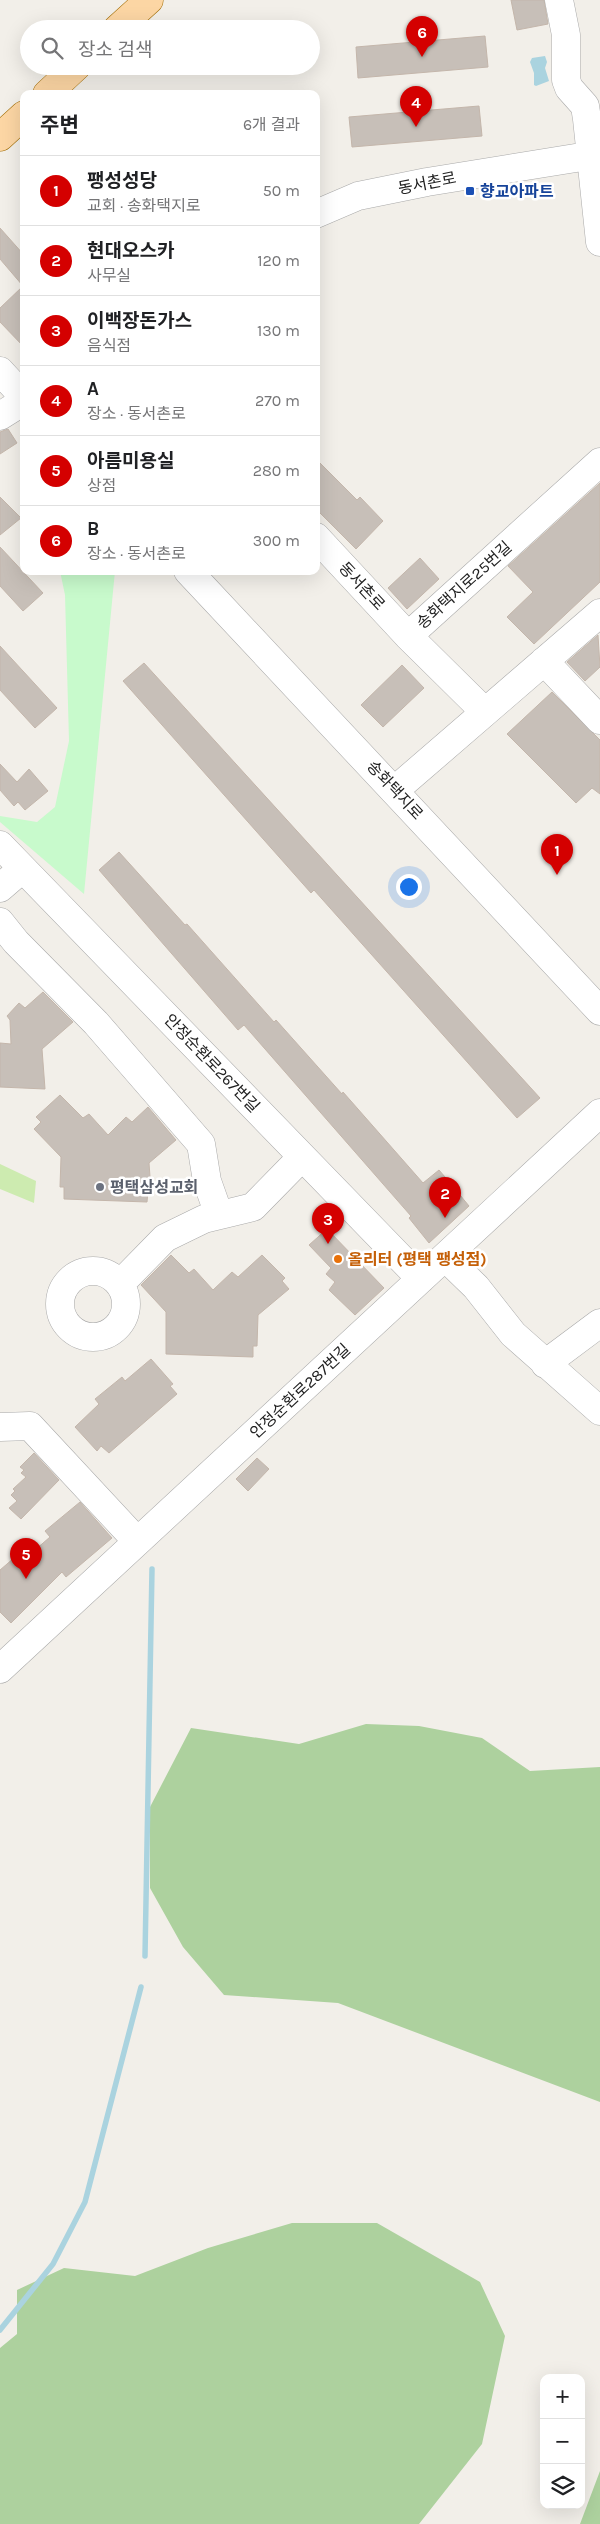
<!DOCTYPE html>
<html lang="ko">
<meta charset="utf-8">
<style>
body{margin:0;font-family:Karla,"Noto Sans KR",sans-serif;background:#f6f6f6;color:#202124}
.controls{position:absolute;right:15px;bottom:15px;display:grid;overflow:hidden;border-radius:10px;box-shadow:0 5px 20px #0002}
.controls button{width:45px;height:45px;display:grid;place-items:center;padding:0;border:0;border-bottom:1px solid #e0e0e0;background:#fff;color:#202124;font:25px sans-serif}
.you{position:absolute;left:408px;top:886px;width:18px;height:18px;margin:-12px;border:4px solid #fff;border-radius:50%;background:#1a73e8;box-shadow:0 0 0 8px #1a73e833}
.badge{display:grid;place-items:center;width:32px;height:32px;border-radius:50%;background:#d40000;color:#fff;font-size:16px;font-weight:700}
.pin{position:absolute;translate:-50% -41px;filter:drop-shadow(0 1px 2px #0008)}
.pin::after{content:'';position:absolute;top:26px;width:18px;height:15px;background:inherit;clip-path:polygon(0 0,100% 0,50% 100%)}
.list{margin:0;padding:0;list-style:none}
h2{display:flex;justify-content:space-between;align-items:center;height:65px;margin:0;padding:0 20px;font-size:21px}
h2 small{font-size:16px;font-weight:400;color:#757577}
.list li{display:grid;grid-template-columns:32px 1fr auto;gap:15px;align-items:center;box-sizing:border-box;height:70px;padding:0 20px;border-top:1px solid #e0e0e0}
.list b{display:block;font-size:19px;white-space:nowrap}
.list p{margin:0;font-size:16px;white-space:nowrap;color:#757577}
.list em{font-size:16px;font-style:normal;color:#757577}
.icon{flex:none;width:28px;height:28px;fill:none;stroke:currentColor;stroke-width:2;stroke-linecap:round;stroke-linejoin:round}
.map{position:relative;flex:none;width:600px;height:2524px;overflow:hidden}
.search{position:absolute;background:#fff;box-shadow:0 5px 20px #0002;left:20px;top:20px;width:300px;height:55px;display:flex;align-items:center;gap:12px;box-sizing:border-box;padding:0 18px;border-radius:28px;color:#757577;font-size:19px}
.panel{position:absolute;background:#fff;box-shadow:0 5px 20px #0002;left:20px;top:90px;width:300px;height:485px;border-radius:10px}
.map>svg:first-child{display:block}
</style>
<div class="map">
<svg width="600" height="2524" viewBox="0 0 600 2524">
<rect width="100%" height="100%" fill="#f2efe9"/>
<path fill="#cdebb0" d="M0 1164 36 1181 34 1203 0 1189Z"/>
<path fill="#add19e" d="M366 1724 419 1726 482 1738 530 1771 600 1767V2102L338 2003 224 1995 183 1947 150 1888V1807L191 1728 299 1744Z
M292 2223H377L480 2282 505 2336 482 2444 419 2524H0V2348L17 2334V2290L64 2268 135 2276 208 2248Z
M600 2471V2524H580Z"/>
<path fill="#c8facc" d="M60 571H115L84 894 0 822V816L37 822 55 807 69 741 65 595Z"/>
<path fill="#aad3df" d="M545 56 547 62 545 68 549 81 536 86 534 85V73L530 62 532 58Z"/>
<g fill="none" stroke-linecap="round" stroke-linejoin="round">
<path stroke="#aad3df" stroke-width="5.5" d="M145 1956 152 1569
M0 2330 53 2264 85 2202 141 1987"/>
</g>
<path fill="#c7bfb8" stroke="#c4b6ab" d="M511 0H544L548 24 517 30Z
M485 36 488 67 358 78 356 47Z
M479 106 482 136 352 147 349 117Z
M0 228 24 255V347L0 322V308L23 286 0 259Z
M8 429 17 443 0 454V432Z
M316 459 357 500 360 497 383 521 356 549 316 509Z
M600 483V582L534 644 507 617 533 592 508 566Z
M0 497 21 518 0 535Z
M0 547 43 593 23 611 0 586Z
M420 558 439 579 407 609 388 588Z
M598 635 600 667 585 681 567 662Z
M0 646 57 708 35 728 0 690Z
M144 663 540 1098 517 1118 314 890 311 893 123 681Z
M402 665 424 688 383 727 361 705Z
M552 692 600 740V794L592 788 576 803 507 734Z
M0 764 17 782 29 769 48 791 25 810 18 802 14 806 0 790Z
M119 852 185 925 187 924 274 1022 276 1020 342 1094 343 1092 423 1183 439 1170 451 1184 469 1206 429 1243 409 1218 411 1216 244 1025 238 1030 99 870Z
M43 992 73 1022 42 1049 45 1089 0 1087V1043L11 1044 10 1020 7 1016 19 1003 25 1008Z
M60 1095 83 1118 89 1114 108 1135 126 1117 132 1122 148 1107 176 1140 149 1163 151 1191H148L147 1202 64 1199V1187H60L61 1157 34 1129 41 1122 36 1117Z
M327 1229 384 1288 355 1315 329 1290 335 1282 326 1274 331 1268 309 1245Z
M171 1255 189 1273 194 1269 213 1290 232 1272 238 1277 262 1255 285 1278 282 1281 289 1289 258 1315 257 1346H253V1357L166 1354V1312L141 1285Z
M151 1359 173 1384 170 1386 177 1394 109 1453 101 1446 97 1451 75 1427 99 1404 95 1399 122 1377 125 1381Z
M34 1453 59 1480 21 1519 9 1508 17 1501 11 1495 15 1491 13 1489 26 1477 21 1473 24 1470 20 1467Z
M257 1458 269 1469 248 1491 236 1479Z
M80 1502 112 1538 66 1577 62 1572 11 1623 0 1612V1570L14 1558 20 1563 50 1537 45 1531Z"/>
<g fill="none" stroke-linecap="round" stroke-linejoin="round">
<g stroke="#a9a9a9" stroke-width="29">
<path id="minor" d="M559 0 566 35V80L569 88 585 106 587 119 600 242
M316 214 358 196 427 182 600 154
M0 371 24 397
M0 416 24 401
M316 537 408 636 484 711
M188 571 600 1011
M408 636 600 462
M544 661 600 720
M395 790 600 613
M0 845 421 1279
M0 888 22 869
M0 922 16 942 96 1023 201 1144 207 1181 219 1215
M445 1257 476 1287 513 1334 600 1411
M60 1304a33 33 0 1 1 66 0a33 33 0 1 1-66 0Z
M120 1284 165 1238 204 1219 253 1207 302 1157
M545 1364 600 1323
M0 1427 30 1426 137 1541
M0 1669 600 1113"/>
</g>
<g stroke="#a06b00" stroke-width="29">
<path id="major" d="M117 29 149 0
M47 94 77 66
M0 137 24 115"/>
</g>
<use href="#minor" stroke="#fff" stroke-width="28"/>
<use href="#major" stroke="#fcd6a4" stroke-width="28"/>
</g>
<rect fill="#1a4fb4" stroke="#fff" stroke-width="2" x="465" y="186" width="10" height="10" rx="2.5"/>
<circle fill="#6b7280" stroke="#fff" stroke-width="2" cx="100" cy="1187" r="5"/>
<circle fill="#e8710a" stroke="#fff" stroke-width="2" cx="338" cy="1259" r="5"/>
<g text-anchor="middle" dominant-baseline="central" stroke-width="5" stroke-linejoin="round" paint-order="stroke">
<g font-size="16" fill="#222" stroke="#fff">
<text transform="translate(427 183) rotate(-11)">동서촌로</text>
<text transform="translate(464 585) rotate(-42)">송화택지로25번길</text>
<text transform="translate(362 586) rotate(47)">동서촌로</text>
<text transform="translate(395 790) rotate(47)">송화택지로</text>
<text transform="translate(212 1063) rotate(46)">안정순환로267번길</text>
<text transform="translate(300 1391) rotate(-43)">안정순환로287번길</text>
</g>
<g font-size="16" font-weight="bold" fill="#164399" stroke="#fff" text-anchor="start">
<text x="480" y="191">향교아파트</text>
</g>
<g font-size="16" font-weight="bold" fill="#5b616d" stroke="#fff" text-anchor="start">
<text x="110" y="1187">평택삼성교회</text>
</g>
<g font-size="16" font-weight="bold" fill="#c56008" stroke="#fff" text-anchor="start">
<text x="348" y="1259">올리터 (평택 팽성점)</text>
</g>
</g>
</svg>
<div class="controls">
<button>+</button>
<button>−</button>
<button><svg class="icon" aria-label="layers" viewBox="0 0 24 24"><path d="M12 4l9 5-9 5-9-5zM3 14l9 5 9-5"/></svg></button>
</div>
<div class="you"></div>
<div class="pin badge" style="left:557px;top:875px">1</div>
<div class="pin badge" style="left:445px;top:1218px">2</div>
<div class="pin badge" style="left:328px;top:1244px">3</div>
<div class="pin badge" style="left:416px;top:127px">4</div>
<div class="pin badge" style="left:26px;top:1579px">5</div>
<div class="pin badge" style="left:422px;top:57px">6</div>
<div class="search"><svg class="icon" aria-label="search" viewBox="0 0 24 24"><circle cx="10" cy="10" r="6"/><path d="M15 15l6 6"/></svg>장소 검색</div>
<section class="panel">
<h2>주변<small>6개 결과</small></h2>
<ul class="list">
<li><span class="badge">1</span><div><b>팽성성당</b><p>교회 · 송화택지로</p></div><em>50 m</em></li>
<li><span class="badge">2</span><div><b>현대오스카</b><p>사무실</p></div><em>120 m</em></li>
<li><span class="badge">3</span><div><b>이백장돈가스</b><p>음식점</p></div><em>130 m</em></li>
<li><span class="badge">4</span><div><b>A</b><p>장소 · 동서촌로</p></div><em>270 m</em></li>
<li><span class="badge">5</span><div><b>아름미용실</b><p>상점</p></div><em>280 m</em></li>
<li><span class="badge">6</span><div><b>B</b><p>장소 · 동서촌로</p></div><em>300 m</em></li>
</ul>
</section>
</div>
